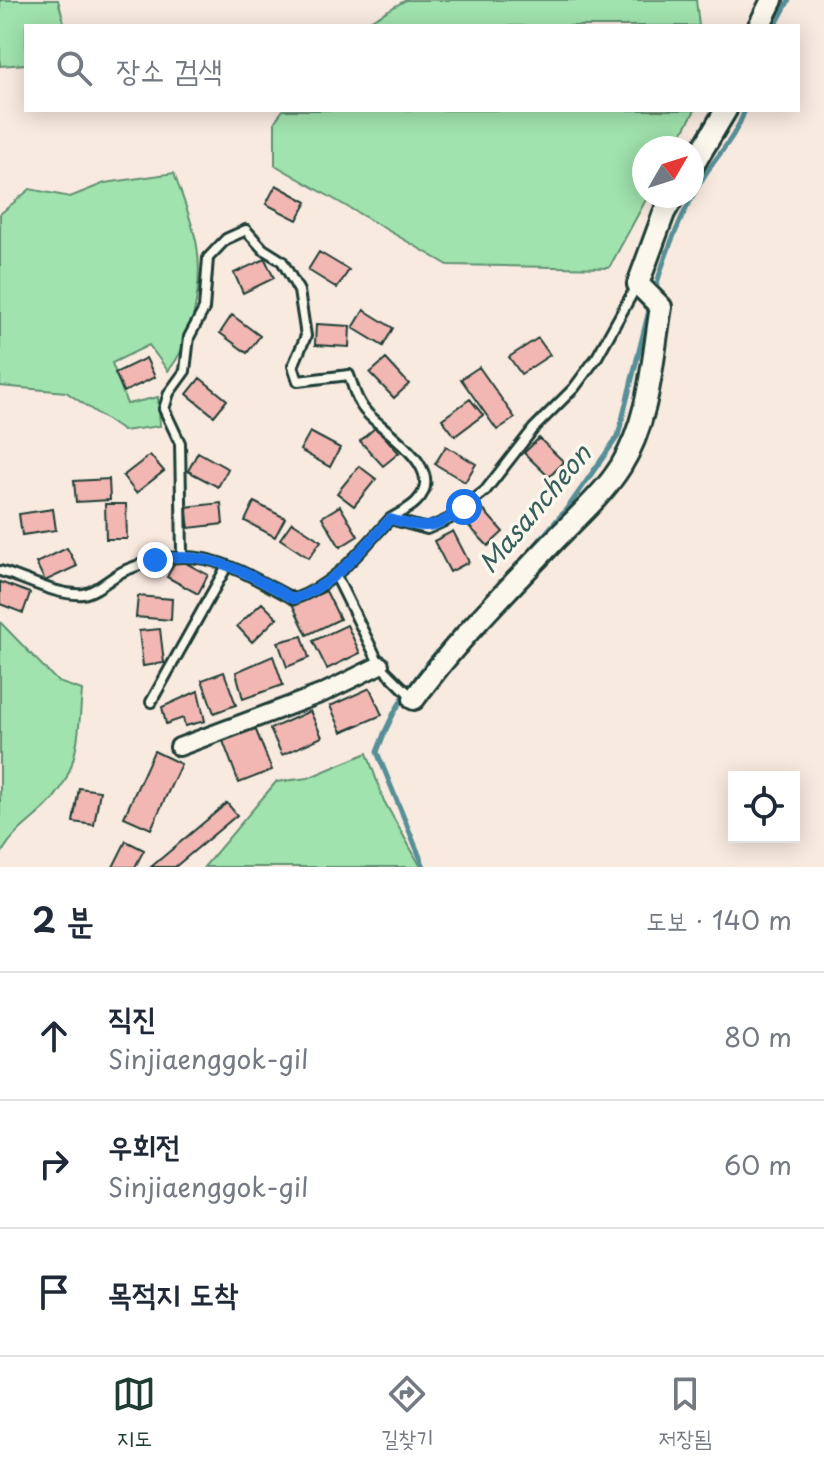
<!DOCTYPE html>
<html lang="ko">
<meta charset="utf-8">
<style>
body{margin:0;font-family:"Playpen Sans","Poor Story",sans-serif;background:#f6f6f7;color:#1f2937}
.controls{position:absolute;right:24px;bottom:24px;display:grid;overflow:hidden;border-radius:0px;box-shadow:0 4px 20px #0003}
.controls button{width:72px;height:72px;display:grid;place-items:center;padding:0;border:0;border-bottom:2px solid #e0e1e3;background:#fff;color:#1f2937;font:40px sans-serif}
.compass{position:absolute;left:632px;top:136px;width:72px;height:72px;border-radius:50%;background:#fff;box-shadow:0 4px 20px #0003;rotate:51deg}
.stop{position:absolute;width:24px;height:24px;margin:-18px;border:6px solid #1a73e8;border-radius:50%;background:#fff}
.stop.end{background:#1a73e8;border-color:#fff;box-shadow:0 2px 8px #0008}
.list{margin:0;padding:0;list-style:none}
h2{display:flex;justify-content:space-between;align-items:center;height:104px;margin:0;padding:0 32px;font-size:34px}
h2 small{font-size:26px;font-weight:400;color:#747a83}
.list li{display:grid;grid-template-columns:52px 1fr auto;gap:24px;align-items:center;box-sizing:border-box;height:128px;padding:0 32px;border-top:2px solid #e0e1e3}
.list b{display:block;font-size:30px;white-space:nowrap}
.list p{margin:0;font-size:26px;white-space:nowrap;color:#747a83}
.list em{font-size:26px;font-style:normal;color:#747a83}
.icon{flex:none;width:44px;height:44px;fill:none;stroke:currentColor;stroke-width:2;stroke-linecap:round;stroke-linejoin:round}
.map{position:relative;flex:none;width:824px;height:867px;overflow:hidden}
.search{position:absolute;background:#fff;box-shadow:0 4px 20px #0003;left:24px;right:24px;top:24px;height:88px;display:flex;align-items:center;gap:20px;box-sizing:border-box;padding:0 28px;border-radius:0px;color:#747a83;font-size:30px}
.sheet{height:488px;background:#fff}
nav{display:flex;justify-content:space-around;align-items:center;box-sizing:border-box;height:112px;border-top:2px solid #e0e1e3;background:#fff;font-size:22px;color:#747a83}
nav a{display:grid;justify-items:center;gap:4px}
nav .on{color:#1f3d34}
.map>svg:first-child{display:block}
</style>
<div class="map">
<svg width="824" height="867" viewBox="0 0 824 867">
<rect width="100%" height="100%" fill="#f9eae0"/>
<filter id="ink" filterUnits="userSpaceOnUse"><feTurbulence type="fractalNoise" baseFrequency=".0125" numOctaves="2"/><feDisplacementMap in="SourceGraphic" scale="16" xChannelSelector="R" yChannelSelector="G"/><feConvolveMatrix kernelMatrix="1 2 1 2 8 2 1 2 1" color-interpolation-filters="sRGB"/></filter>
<g filter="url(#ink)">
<path fill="#a0e3ae" stroke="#609071" stroke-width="2" d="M0 0H58L65 26H26V64L0 66Z
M406 0H696L699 26H361Z
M283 110H695L674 148H644V196H648L609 268 448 265 275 165V121Z
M174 173C182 197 193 222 197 246 203 284 193 342 168 371L149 345 112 363 127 404 158 397 160 426 123 431 66 392 0 386V214L30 189 70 197 105 183Z
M0 622 58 682 82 690C79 728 79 767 54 798 36 820 12 830 0 857Z
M367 753 384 801 421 867H204L276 782 308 778Z"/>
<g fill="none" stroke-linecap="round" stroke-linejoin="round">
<path stroke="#568f97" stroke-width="5" d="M775 26 789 0
M654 293C666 250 682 211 706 173 721 151 736 136 745 110
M520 563 569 506 618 436 650 306
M424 867 377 752C396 696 431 656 472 614"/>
</g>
<path fill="#f2b7b2" stroke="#1f3d34" stroke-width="2" d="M276 185 307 202 297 220 266 204Z
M319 252 349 270 337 288 308 270Z
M265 259 274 278 243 293 234 273Z
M364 310 393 328 383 346 353 328Z
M232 315 260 336 247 353 220 333Z
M316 324 350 326 349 347 315 345Z
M538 338 550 355 521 374 509 357Z
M146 358 155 377 124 392 115 373Z
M386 359 409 384 394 398 370 373Z
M479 367 515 418 497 430 461 379Z
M200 378 227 400 214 416 187 394Z
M470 399 483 415 455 436 442 419Z
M376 427 399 453 383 466 360 441Z
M310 432 340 448 330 467 300 450Z
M539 438 564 462 549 477 524 453Z
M446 446 476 464 465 482 435 464Z
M198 452 228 469 218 487 188 471Z
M150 455 164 471 136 493 123 476Z
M359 466 376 479 354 506 337 493Z
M109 479 110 500 76 502 74 481Z
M254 502 285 518 275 537 245 521Z
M221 503 223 524 189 528 186 507Z
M105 504H126L127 539H106Z
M340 506 358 536 340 547 322 517Z
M480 506 503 532 488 546 464 521Z
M53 509 56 530 22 535 19 514Z
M292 522 321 541 309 558 280 539Z
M453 531 469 562 450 572 434 541Z
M67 548 77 566 45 581 36 563Z
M177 558 208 575 198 594 167 577Z
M0 582 30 593 23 613 0 604Z
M326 591 340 619 307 635 293 606Z
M138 596 172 599 171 620 136 617Z
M262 603 277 618 252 642 237 626Z
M347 625 360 653 327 669 313 641Z
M160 629 164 663 143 666 139 631Z
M302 636 309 658 287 667 278 642Z
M273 656 283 685 243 699 236 672Z
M224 672 236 705 214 713 202 680Z
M370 688 382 715 342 732 330 706Z
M198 691 205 721 185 726 183 718 166 724 162 707Z
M310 711 322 737 282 755 270 729Z
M255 728 272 770 239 783 223 741Z
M154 751 181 764 151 829 124 817Z
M79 788 100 791 94 825 73 822Z
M227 803 237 815 175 867H151Z
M126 841 144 850 135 867H113Z"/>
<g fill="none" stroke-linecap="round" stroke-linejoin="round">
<g stroke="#1f3d34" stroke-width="14">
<path id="service" d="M182 553 180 443 164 409 169 393 185 371 189 337 204 309 208 258 226 239 246 230 263 249 282 261 299 291 306 336 293 366 298 381 349 375C354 389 357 403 368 414 385 432 449 470 416 502 409 509 398 514 390 519
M0 571C25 578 56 596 83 594 97 592 113 575 126 570 196 540 231 566 294 599 335 585 361 550 390 519L427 529 449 519 485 491 534 428 574 388 597 357 637 285
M336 576 380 665 414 699
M151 702 227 566"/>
</g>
<g stroke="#1f3d34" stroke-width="22">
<path id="minor" d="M179 747 323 693 380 665"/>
</g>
<g stroke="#1f3d34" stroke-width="26">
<path id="tertiary" d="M759 26 772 0
M692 167 726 110
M414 699C455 642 504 594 552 543 575 519 603 495 621 466 650 419 652 360 661 307L638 284 664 213 674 196"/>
</g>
<use href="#service" stroke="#fbf7ec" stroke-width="8"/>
<use href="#minor" stroke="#fbf7ec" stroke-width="16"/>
<use href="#tertiary" stroke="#fbf7ec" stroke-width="20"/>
</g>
</g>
<g fill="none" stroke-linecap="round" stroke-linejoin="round" filter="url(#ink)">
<path stroke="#1a73e8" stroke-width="10" d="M155 560C207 548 248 574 294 599 335 585 361 550 390 519 426 529 434 531 464 507"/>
</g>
<g text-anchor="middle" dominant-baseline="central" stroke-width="7" stroke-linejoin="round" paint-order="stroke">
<g font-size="26" font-style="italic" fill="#365f5d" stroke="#fbf7ec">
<text transform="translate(534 508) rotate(-50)">Masancheon</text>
</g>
</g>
</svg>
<div class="controls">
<button><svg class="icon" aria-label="locate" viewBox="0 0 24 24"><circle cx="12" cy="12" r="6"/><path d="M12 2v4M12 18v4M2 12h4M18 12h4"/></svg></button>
</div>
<svg class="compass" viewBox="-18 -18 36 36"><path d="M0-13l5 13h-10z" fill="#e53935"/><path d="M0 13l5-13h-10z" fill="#747a83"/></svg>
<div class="stop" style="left:464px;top:507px"></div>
<div class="stop end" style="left:155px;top:560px"></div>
<div class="search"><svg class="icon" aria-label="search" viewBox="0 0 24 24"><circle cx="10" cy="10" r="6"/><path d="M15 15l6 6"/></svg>장소 검색</div>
</div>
<section class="sheet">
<h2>2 분<small>도보 · 140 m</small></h2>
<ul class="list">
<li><svg class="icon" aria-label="ahead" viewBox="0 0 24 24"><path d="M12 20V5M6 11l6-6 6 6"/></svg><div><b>직진</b><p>Sinjiaenggok-gil</p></div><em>80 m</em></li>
<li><svg class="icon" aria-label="right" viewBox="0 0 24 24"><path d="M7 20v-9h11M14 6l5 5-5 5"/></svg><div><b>우회전</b><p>Sinjiaenggok-gil</p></div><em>60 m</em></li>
<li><svg class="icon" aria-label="arrive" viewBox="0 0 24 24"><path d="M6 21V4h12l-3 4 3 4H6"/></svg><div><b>목적지 도착</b></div></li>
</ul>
</section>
<nav>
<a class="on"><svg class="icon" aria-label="map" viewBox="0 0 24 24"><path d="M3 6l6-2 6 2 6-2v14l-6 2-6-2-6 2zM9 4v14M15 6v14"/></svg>지도</a>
<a><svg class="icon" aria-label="directions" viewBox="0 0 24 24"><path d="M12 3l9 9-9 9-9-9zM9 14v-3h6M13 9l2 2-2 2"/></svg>길찾기</a>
<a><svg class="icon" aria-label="saved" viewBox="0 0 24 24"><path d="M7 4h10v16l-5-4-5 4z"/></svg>저장됨</a>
</nav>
